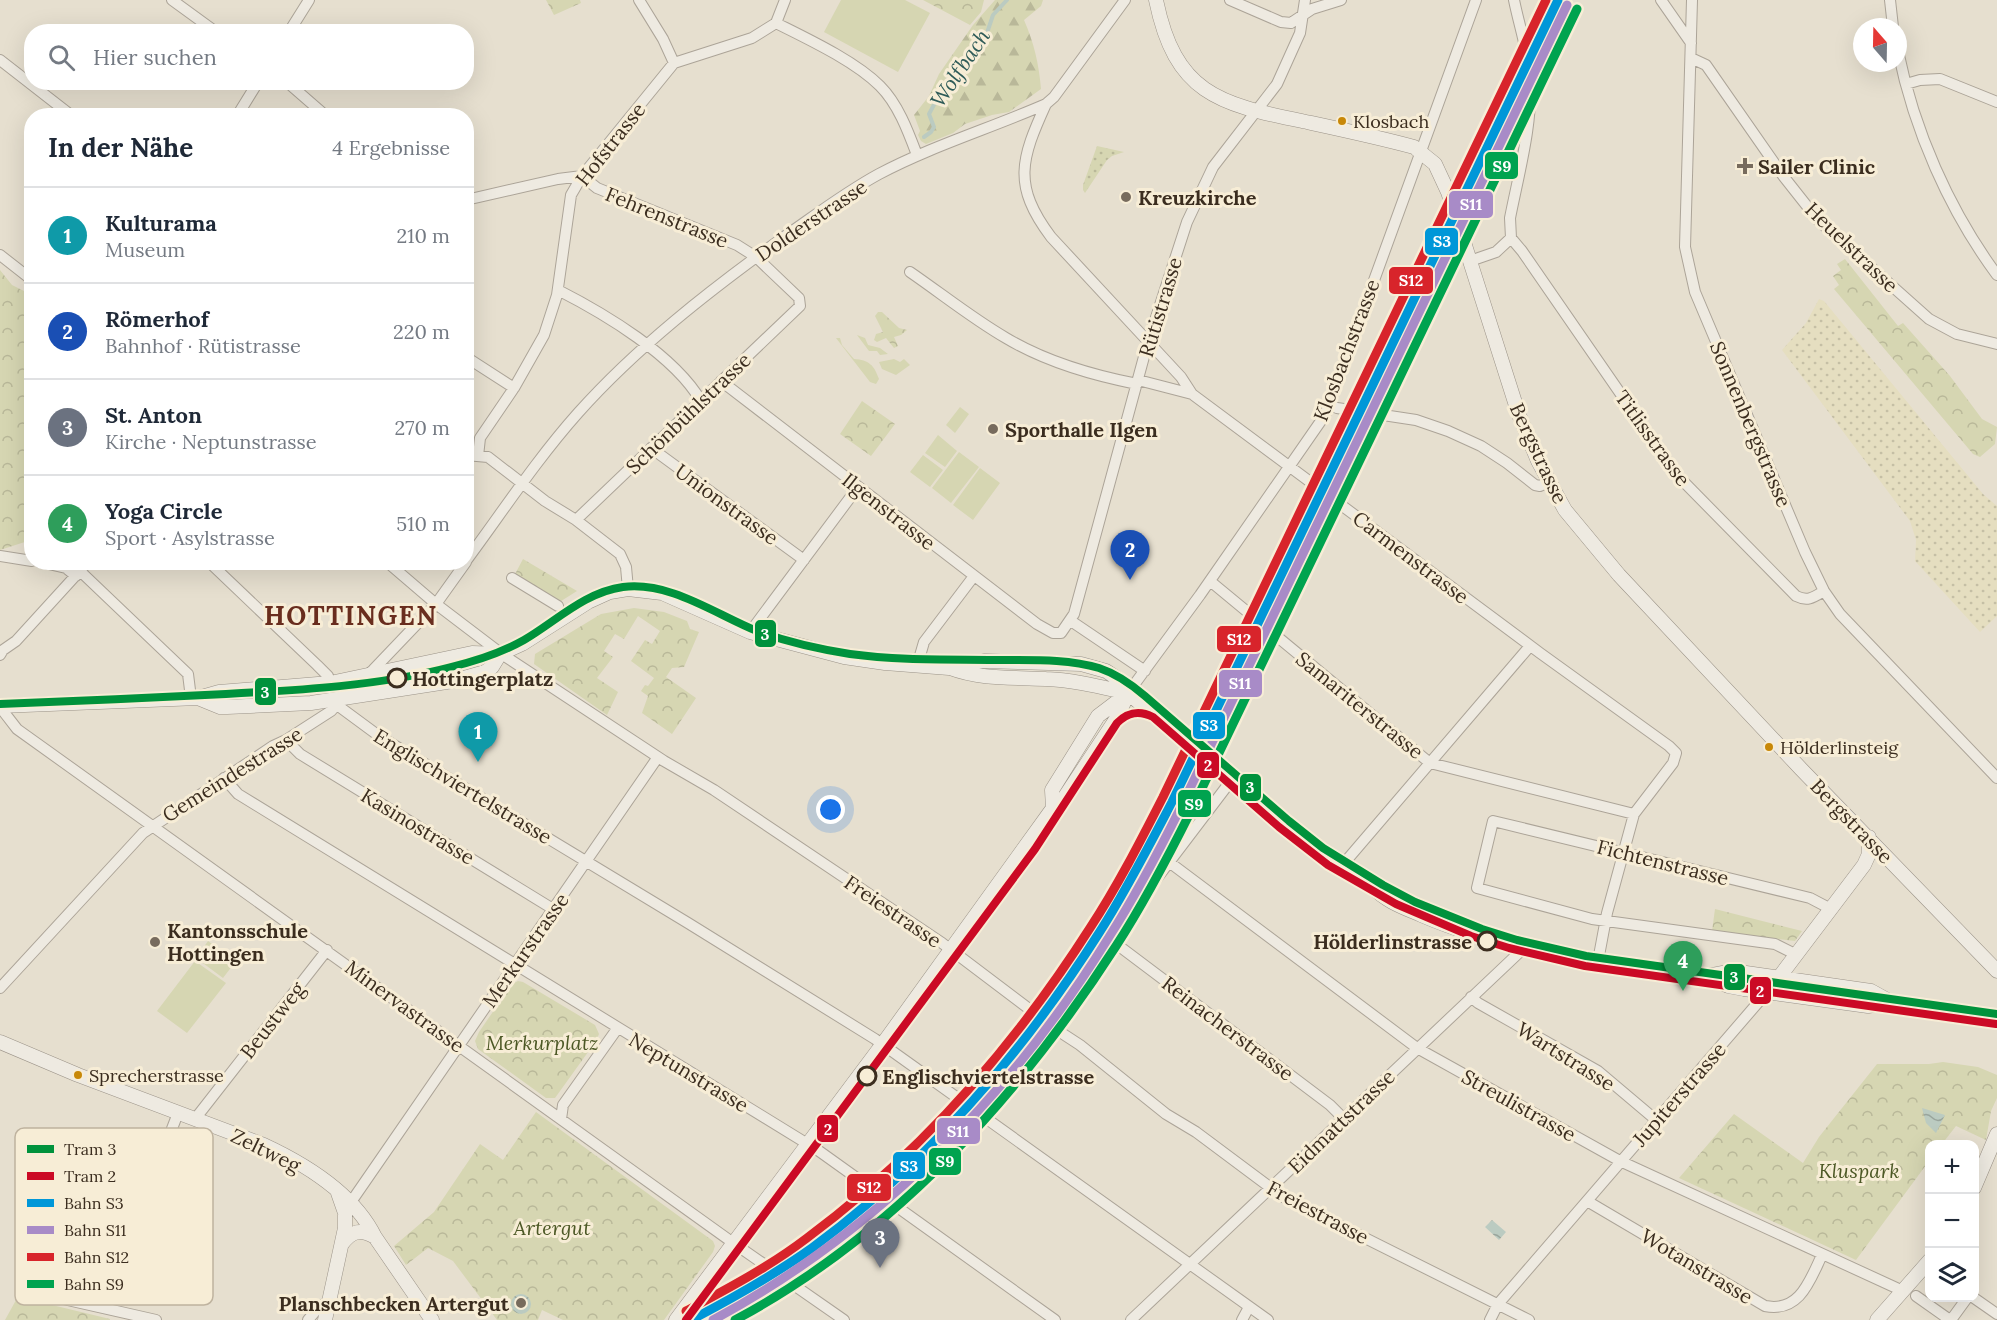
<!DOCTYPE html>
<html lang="de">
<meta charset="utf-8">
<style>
body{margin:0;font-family:Lora,serif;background:#f6f6f7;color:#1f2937}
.controls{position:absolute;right:18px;bottom:18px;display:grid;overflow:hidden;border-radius:12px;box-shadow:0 6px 24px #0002}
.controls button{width:54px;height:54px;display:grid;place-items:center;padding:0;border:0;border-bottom:2px solid #e0e1e3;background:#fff;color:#1f2937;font:30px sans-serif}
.compass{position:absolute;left:1853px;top:18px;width:54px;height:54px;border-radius:50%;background:#fff;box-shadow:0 6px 24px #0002;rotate:340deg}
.you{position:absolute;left:831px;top:810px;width:21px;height:21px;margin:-15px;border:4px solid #fff;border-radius:50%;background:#1a73e8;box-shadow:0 0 0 9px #1a73e833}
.badge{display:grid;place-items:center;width:39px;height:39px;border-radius:50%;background:#776b5d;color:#fff;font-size:20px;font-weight:700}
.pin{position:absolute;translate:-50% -50px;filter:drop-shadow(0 2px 3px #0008)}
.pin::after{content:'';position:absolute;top:32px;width:21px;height:18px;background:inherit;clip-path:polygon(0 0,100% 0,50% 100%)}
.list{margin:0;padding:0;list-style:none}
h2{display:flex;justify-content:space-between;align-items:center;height:78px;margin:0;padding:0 24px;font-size:26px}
h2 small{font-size:20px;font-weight:400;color:#747a83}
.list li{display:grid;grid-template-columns:39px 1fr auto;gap:18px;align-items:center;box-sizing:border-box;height:96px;padding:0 24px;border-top:2px solid #e0e1e3}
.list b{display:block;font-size:22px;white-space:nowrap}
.list p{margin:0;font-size:20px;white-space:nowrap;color:#747a83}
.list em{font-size:20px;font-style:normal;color:#747a83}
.icon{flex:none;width:33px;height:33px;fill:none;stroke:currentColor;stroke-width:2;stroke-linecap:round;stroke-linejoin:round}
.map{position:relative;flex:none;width:1997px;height:1320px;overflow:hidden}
.search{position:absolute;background:#fff;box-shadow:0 6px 24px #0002;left:24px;top:24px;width:450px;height:66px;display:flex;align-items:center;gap:15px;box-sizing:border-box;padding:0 21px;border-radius:24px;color:#747a83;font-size:22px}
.panel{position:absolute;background:#fff;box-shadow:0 6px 24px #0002;left:24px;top:108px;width:450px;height:462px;border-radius:24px}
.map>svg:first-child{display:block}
</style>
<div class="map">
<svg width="1997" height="1320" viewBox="0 0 1997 1320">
<defs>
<pattern id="farmland-dots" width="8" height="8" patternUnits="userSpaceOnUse" patternTransform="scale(1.5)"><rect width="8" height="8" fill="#e5dec0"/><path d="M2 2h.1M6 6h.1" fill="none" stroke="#c5bfa5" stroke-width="1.8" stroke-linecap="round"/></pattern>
<pattern id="grass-dots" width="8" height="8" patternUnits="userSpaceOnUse" patternTransform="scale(1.5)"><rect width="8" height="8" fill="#d6d6b2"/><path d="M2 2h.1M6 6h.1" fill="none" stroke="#b9b899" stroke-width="1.8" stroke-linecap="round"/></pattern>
<pattern id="forest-firs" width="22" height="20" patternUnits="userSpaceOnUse" patternTransform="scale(1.5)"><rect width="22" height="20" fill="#d6d6b2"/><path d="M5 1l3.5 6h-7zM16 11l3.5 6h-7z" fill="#b9b899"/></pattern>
<pattern id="park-crowns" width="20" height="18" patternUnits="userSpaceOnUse" patternTransform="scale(1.5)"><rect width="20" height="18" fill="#d6d6b2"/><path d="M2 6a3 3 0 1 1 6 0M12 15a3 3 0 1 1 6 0" fill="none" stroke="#b9b899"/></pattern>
<pattern id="water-waves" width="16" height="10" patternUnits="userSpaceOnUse" patternTransform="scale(1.5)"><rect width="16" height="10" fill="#bbcbc1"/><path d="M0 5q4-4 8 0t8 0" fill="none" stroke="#99a59c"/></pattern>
</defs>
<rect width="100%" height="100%" fill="#e6dfcf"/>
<path fill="url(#farmland-dots)" d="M1819 299 1824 301 1983 494 1997 506V616L1980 632 1915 561 1916 540 1910 521 1782 350 1806 323Z"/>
<path fill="url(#grass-dots)" d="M1097 146 1124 152 1112 156 1107 160 1085 193 1083 190V185Z"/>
<path fill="url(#forest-firs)" d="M995 0H1043L1041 6 1024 20C1034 43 1039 64 1041 89L1009 112 992 115 965 124 953 133 926 144 921 141 918 135 920 131 914 115 929 96 939 74 973 25Z"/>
<path fill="url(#park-crowns)" d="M546 0H580L581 3 554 15Z
M923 0H984L981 12 970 25Z
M1845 259 1898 326 1903 323 1950 376 1982 419 1997 427 1995 444 1980 457 1973 454 1834 289 1839 285 1833 276 1841 270 1837 264Z
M0 270 12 285 32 295 31 540 0 550Z
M878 312H882L899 328 907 330 901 335 894 337 898 346 894 348 886 338 877 342 874 340 876 334 883 332 875 316Z
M862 401 895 424 871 456 840 434Z
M523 559 577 591 558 603 514 576Z
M634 608 664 612 687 621 690 629 699 632 684 667 672 668 666 677 696 698 672 734 642 713 648 696 641 691 645 685 648 686 654 678 631 661 645 640 652 644 660 631 638 616 624 639 615 634 604 651 613 657 597 678 618 692 607 715 534 664 535 654 601 614Z
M1715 909 1802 931 1795 941 1712 931Z
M518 981 523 982 595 1025 599 1034 596 1041 555 1098H546L478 1049 475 1041 479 1032 512 984Z
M1943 1062 1978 1067 1997 1075V1098L1991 1111 1986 1140 1956 1126 1942 1144H1930L1929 1161 1856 1260 1679 1178 1734 1114 1803 1163 1819 1137 1877 1064H1929Z
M536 1112 713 1241 715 1246 713 1252 664 1320H563L542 1310 538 1320H497L453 1261 428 1248 406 1265 394 1246 434 1212 480 1144 503 1160Z
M21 1291 48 1304 110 1319V1320H5Z"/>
<path fill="#d6d6b2" d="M841 0H905L930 13 898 72 824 32Z
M857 335 865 338 868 345 880 348 888 354 880 355 877 351H869Z
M836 338H840L842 345 854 359C869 360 874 365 879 379L876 384 870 382Z
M894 359 900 362 904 359 910 365 896 375 882 369 879 362Z
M960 407 969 414 955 433 946 425Z
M938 435 957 451 945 467 925 453Z
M959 452 979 467 951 503 932 488Z
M923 455 943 470 930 487 910 472Z
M980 468 1000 483 973 520 953 505Z
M208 941 236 961 223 978 196 958Z
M195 961 226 983 187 1033 157 1011Z"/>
<path fill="url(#water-waves)" d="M1922 1108 1945 1115 1936 1133 1926 1123Z
M1492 1220 1506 1232 1499 1240 1485 1227Z
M511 1304a10 10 0 1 1 20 0a10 10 0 1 1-20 0Z"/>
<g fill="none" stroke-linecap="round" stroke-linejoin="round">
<path stroke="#bbcbc1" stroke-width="4" d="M924 137 931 132 934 127 929 114 949 77 974 48 978 40 987 33 993 15 1007 0"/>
<g stroke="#aca498" stroke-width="12">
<path id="street" d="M172 0 216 32
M639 0 663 39 674 63
M1230 0 1281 22 1291 23 1312 9 1341 0
M1514 0C1519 25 1528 51 1530 77 1533 123 1519 172 1510 218L1511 238 1522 251 1676 474 1796 596C1808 602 1814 597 1824 591
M1661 0 1691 43
M1692 0 1685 247 1695 292 1805 552 1824 591 1840 614 1997 778
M1890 0 1893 27
M776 23C808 39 855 61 880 86 898 104 908 131 917 155
M289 32 309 0
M1898 51C1914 130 1949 210 1997 275
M1691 58 1706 65 1784 177 1818 220 1929 319 1957 334 1997 344
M0 60 72 116
M287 82 326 116
M1906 84 1920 80 1940 79 1997 102
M1046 104C1021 159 1012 185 1051 237L1181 377 1192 394 1540 653 1669 746 1676 753 1673 763 1634 814 1607 913 1598 961
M237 116 258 82
M466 200 558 179 582 176
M0 255 32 280
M1470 261 1496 252 1511 238
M910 272C942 294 973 319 1006 338 1046 362 1091 375 1137 384
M558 290C605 314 674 355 701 401
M466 357 514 388
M1138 380 1192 394
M721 381 1037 624 1053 633H1061L1074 614 1148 342 1187 222 1213 167 1277 84 1300 33 1305 0
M1329 405 1337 408 1416 420 1448 431 1481 446 1507 463 1535 485 1540 486 1549 482
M651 448 804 560
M466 455 488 457 545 501 576 520 620 554 626 567 628 589
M478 456 480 438 514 388 544 335 557 295 571 195 582 176 674 63 752 38 776 23 785 0
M576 520 800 306 799 298 756 257 737 245 597 188 582 176
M0 556 32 561
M466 561C503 511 537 459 578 413 637 347 709 291 781 239 813 217 844 193 879 174 932 146 991 128 1046 104L1054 97 1125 0
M40 562 66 568 76 576
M209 562 317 665 328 676 330 683
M387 562 436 604 503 655 664 761 714 790 942 943 1057 1030 1080 1045 1166 1114 1196 1132 1283 1197 1529 1320
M80 571 188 674 191 698
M512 578 558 606
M1210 581 1430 763 1634 814
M1071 621 1145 671
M750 632 858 487
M0 655 3 650 16 641 88 562
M917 666 924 642 974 576
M1128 693 1200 595 1325 415 1476 0
M337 705 379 736 688 923 875 1039 1268 1320
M0 707 17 729 732 1242 844 1320
M286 740 300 754 553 909
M224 778 238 794 819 1151 1055 1320
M1169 862 1417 1048 1620 1161 1903 1291
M1340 868 1530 646
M1111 940 1330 1105 1343 1118
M1797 955 1775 944 1592 919 1477 888 1493 821 1810 898 1831 909
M0 988 143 833 273 746 286 740 331 711 355 685 373 670 436 604 466 562
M1471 997 1478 1003 1598 1071 1656 1120
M1047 1023 1230 782
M195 1119 327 950
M561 1119 563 1105 617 1029
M1587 1201 1765 1306C1800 1313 1810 1280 1822 1255
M351 1202 658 757
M137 1220 178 1113
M50 1296 156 1320
M1916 1296 1950 1320
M1974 1298 1997 1314
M308 1320 319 1307 330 1301
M1131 1320 1525 947
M1242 1320 1249 1307
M1490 1320 1498 1304 1768 991
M1951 1320 1967 1298"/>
</g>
<g stroke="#9b9388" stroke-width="15">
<path id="secondary" d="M1156 0C1175 93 1218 104 1302 121 1339 129 1377 137 1414 147L1435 164 1448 192 1519 415 1538 461 1565 510 1619 575 1801 769 1997 971
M950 668C982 680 1013 677 1046 679 1074 680 1101 687 1128 693
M198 698 220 707H227L311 703 453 681 485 672 492 667 500 654
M0 706 198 698 219 692 330 683 472 653 500 654 522 644 588 602 610 592 628 589 662 593 750 632 844 657 885 663 949 668 984 661 1081 664 1106 671 1118 679 1128 693 1293 834 1340 868 1374 888C1385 901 1405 908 1421 915 1511 954 1609 963 1706 976L1728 986 1744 989 1868 1006 1891 1002 1997 1017
M1053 808 1052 790 1098 716 1127 694
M1706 976 1732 971 1871 991 1891 1002
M1774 984 1864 865 1869 854V837
M0 1042 78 1075 264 1145C307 1165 354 1194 375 1237L432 1320
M1974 1188 1997 1134
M342 1244C352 1230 361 1229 375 1237
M325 1320 345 1228V1213L338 1193
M676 1320 882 1045 1053 808 1064 798 1118 716 1128 693
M1877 1320 1930 1260"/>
</g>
<use href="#street" stroke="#eeeae1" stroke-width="10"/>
<use href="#secondary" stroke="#eeeae1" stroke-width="14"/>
<g stroke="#f7edd6" stroke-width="14">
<path id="rail-1" d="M691 1320C733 1298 774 1275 812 1248 927 1163 1023 1053 1099 933 1126 891 1149 846 1172 802L1558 0"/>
</g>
<g stroke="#f7edd6" stroke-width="14">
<path id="rail-2" d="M713 1320C877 1232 1011 1095 1109 937 1136 895 1159 851 1181 807L1567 5"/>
</g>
<g stroke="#f7edd6" stroke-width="14">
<path id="rail-3" d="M686 1311C727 1289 769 1267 807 1238 920 1154 1014 1047 1090 928 1117 887 1140 842 1163 797L1546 0"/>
</g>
<g stroke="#f7edd6" stroke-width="14">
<path id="rail-4" d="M735 1320C894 1235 1020 1095 1116 946 1144 903 1168 857 1191 811L1577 9"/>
</g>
<use href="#rail-1" stroke="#0097d8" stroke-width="9"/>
<use href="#rail-2" stroke="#a88bc7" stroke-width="9"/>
<use href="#rail-3" stroke="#d8242b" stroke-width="9"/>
<use href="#rail-4" stroke="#00a34f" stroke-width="9"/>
<g stroke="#f7edd6" stroke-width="12">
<path id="tram-1" d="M0 704C75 701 151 698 226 694 302 690 378 686 451 667 476 661 501 653 524 640 555 622 585 592 623 587 670 581 715 614 757 631 787 642 818 649 850 654 901 661 953 659 1005 660 1036 660 1069 659 1099 668 1117 674 1131 684 1145 696L1289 821 1323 848 1383 885 1415 902 1482 929 1517 940 1586 956 1997 1014"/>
</g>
<g stroke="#f7edd6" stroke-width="12">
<path id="tram-2" d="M686 1320 1035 849 1117 723C1128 712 1139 710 1153 717L1279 827 1328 865 1396 904 1471 936 1509 948 1585 966 1996 1024"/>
</g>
<use href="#tram-1" stroke="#00923c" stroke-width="8"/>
<use href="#tram-2" stroke="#cb0a25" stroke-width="8"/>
</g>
<g fill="#c88808" stroke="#f7edd6" stroke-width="2">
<circle cx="1342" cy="121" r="5"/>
<circle cx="1769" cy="747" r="5"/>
<circle cx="78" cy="1075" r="5"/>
</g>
<g fill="#776b5d" stroke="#f7edd6" stroke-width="2">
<path d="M1742 157h6v6h6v6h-6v6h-6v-6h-6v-6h6z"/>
<circle cx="1126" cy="197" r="6"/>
<circle cx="993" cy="429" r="6"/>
<circle cx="155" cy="942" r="6"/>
<circle cx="521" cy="1303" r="6"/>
</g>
<g fill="#f7edd6" stroke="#3b2d1f" stroke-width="3">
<circle cx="397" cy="678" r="9"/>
<circle cx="1487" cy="941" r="9"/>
<circle cx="867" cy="1076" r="9"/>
</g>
<g text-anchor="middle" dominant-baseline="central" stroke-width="6" stroke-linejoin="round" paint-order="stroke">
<g font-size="18" fill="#3b2d1f" stroke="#f7edd6" text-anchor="start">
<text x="1353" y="121">Klosbach</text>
<text x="1780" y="747">Hölderlinsteig</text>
<text x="89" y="1075">Sprecherstrasse</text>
</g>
<g font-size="20" fill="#3b2d1f" stroke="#f7edd6">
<text transform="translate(610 144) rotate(-52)">Hofstrasse</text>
<text transform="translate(667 217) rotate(22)">Fehrenstrasse</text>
<text transform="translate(811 220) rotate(-34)">Dolderstrasse</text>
<text transform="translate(1852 247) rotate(44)">Heuelstrasse</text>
<text transform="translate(1160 307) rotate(-73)">Rütistrasse</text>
<text transform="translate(1346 350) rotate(-69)">Klosbachstrasse</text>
<text transform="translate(688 413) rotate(-44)">Schönbühlstrasse</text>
<text transform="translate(1751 424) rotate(67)">Sonnenbergstrasse</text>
<text transform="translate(1653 438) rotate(54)">Titlisstrasse</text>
<text transform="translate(1539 453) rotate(65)">Bergstrasse</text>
<text transform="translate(727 504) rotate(36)">Unionstrasse</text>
<text transform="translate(889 511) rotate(38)">Ilgenstrasse</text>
<text transform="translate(1411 557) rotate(37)">Carmenstrasse</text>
<text transform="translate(1360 705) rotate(39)">Samariterstrasse</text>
<text transform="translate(232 774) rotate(-32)">Gemeindestrasse</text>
<text transform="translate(463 786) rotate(31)">Englischviertelstrasse</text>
<text transform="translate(1852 821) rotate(46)">Bergstrasse</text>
<text transform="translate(418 826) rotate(31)">Kasinostrasse</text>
<text transform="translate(1663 862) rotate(14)">Fichtenstrasse</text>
<text transform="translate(893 911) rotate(34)">Freiestrasse</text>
<text transform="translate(525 950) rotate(-55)">Merkurstrasse</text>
<text transform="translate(405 1006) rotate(36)">Minervastrasse</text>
<text transform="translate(272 1020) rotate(-52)">Beustweg</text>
<text transform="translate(1228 1028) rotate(37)">Reinacherstrasse</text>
<text transform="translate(1566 1056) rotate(32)">Wartstrasse</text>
<text transform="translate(689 1072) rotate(31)">Neptunstrasse</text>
<text transform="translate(1679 1094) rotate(-49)">Jupiterstrasse</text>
<text transform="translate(1519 1105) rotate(29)">Streulistrasse</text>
<text transform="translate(1341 1121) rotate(-44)">Eidmattstrasse</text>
<text transform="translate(266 1150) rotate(26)">Zeltweg</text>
<text transform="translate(1318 1212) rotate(28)">Freiestrasse</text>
<text transform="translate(1697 1266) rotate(31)">Wotanstrasse</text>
</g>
<g font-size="20" font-weight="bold" fill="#3b2d1f" stroke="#f7edd6" text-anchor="start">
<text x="1758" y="166">Sailer Clinic</text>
<text x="1138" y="197">Kreuzkirche</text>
<text x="1005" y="429">Sporthalle Ilgen</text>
<text x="167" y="930">Kantonsschule<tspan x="167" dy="23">Hottingen</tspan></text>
<text x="509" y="1303" text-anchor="end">Planschbecken Artergut</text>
</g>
<g font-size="20" font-weight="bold" fill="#3b2d1f" stroke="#f7edd6" text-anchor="start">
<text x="412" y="678">Hottingerplatz</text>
<text x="1472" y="941" text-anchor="end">Hölderlinstrasse</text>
<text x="882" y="1076">Englischviertelstrasse</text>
</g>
<g font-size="20" font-style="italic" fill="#4c5825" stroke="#f7edd6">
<text x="542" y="1042">Merkurplatz</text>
<text x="1859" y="1170">Kluspark</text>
<text x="552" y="1227">Artergut</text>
</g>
<g font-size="21" font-style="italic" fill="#2e5b58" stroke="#f7edd6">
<text transform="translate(960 68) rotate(-56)">Wolfbach</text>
</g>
<g font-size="26" font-weight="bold" letter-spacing="1.5" fill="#692d1e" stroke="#f7edd6">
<text x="351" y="615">HOTTINGEN</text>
</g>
</g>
<rect x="15" y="1128" width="198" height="177" rx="9" fill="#f7edd6" stroke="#bfb39f" stroke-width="1.5"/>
<rect x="27" y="1145" width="27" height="8" fill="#00923c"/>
<rect x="27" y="1172" width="27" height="8" fill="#cb0a25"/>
<rect x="27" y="1199" width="27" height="8" fill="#0097d8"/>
<rect x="27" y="1226" width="27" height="8" fill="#a88bc7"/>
<rect x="27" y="1253" width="27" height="8" fill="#d8242b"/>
<rect x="27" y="1280" width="27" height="8" fill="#00a34f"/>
<g font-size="16" fill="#3b2d1f">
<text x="64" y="1155">Tram 3</text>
<text x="64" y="1182">Tram 2</text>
<text x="64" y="1209">Bahn S3</text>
<text x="64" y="1236">Bahn S11</text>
<text x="64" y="1263">Bahn S12</text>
<text x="64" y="1290">Bahn S9</text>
</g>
<g stroke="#f7edd6" stroke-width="2">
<rect x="1484" y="151" width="35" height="29" rx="6" fill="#00a34f"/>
<rect x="1448" y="190" width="46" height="29" rx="6" fill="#a88bc7"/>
<rect x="1424" y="227" width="35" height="29" rx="6" fill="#0097d8"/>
<rect x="1388" y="266" width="46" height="29" rx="6" fill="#d8242b"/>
<rect x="754" y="619" width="23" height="29" rx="6" fill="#00923c"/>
<rect x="1216" y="625" width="46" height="28" rx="6" fill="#d8242b"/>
<rect x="1218" y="669" width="45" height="29" rx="6" fill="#a88bc7"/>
<rect x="254" y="677" width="23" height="29" rx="6" fill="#00923c"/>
<rect x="1192" y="711" width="34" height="29" rx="6" fill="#0097d8"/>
<rect x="1196" y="751" width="24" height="28" rx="6" fill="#cb0a25"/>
<rect x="1239" y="773" width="23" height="29" rx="6" fill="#00923c"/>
<rect x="1177" y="789" width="35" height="29" rx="6" fill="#00a34f"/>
<rect x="1723" y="963" width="23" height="28" rx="6" fill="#00923c"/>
<rect x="1749" y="976" width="23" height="29" rx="6" fill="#cb0a25"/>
<rect x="816" y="1114" width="23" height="29" rx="6" fill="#cb0a25"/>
<rect x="936" y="1117" width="45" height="28" rx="6" fill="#a88bc7"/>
<rect x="928" y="1147" width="34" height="29" rx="6" fill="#00a34f"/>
<rect x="892" y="1151" width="34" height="29" rx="6" fill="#0097d8"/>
<rect x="846" y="1173" width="46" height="29" rx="6" fill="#d8242b"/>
</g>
<g font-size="16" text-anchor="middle" font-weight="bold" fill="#fff">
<text x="1502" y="172">S9</text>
<text x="1471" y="210">S11</text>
<text x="1442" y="247">S3</text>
<text x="1411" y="286">S12</text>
<text x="765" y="640">3</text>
<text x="1239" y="645">S12</text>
<text x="1240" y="689">S11</text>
<text x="265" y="698">3</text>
<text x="1209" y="731">S3</text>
<text x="1208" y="771">2</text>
<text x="1250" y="793">3</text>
<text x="1194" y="810">S9</text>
<text x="1734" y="983">3</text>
<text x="1760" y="997">2</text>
<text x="828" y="1135">2</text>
<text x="958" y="1137">S11</text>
<text x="945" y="1167">S9</text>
<text x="909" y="1172">S3</text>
<text x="869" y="1193">S12</text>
</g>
</svg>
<div class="controls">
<button>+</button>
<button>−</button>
<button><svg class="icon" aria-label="layers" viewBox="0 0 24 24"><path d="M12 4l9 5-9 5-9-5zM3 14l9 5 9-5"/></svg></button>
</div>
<svg class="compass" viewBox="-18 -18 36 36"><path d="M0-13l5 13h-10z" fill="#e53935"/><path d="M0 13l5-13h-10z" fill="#747a83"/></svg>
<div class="you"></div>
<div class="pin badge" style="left:478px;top:762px;background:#0f9aa8">1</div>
<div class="pin badge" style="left:1130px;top:580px;background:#1a4fb4">2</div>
<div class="pin badge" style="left:880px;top:1268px;background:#6b7280">3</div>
<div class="pin badge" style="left:1683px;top:991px;background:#2e9e5b">4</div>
<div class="search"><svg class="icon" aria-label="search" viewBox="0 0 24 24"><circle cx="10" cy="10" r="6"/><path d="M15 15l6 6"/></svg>Hier suchen</div>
<section class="panel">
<h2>In der Nähe<small>4 Ergebnisse</small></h2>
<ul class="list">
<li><span class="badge" style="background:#0f9aa8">1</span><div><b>Kulturama</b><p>Museum</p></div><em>210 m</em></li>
<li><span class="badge" style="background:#1a4fb4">2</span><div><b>Römerhof</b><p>Bahnhof · Rütistrasse</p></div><em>220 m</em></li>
<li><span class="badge" style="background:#6b7280">3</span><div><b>St. Anton</b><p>Kirche · Neptunstrasse</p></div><em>270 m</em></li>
<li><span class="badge" style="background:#2e9e5b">4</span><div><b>Yoga Circle</b><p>Sport · Asylstrasse</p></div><em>510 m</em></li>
</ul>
</section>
</div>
